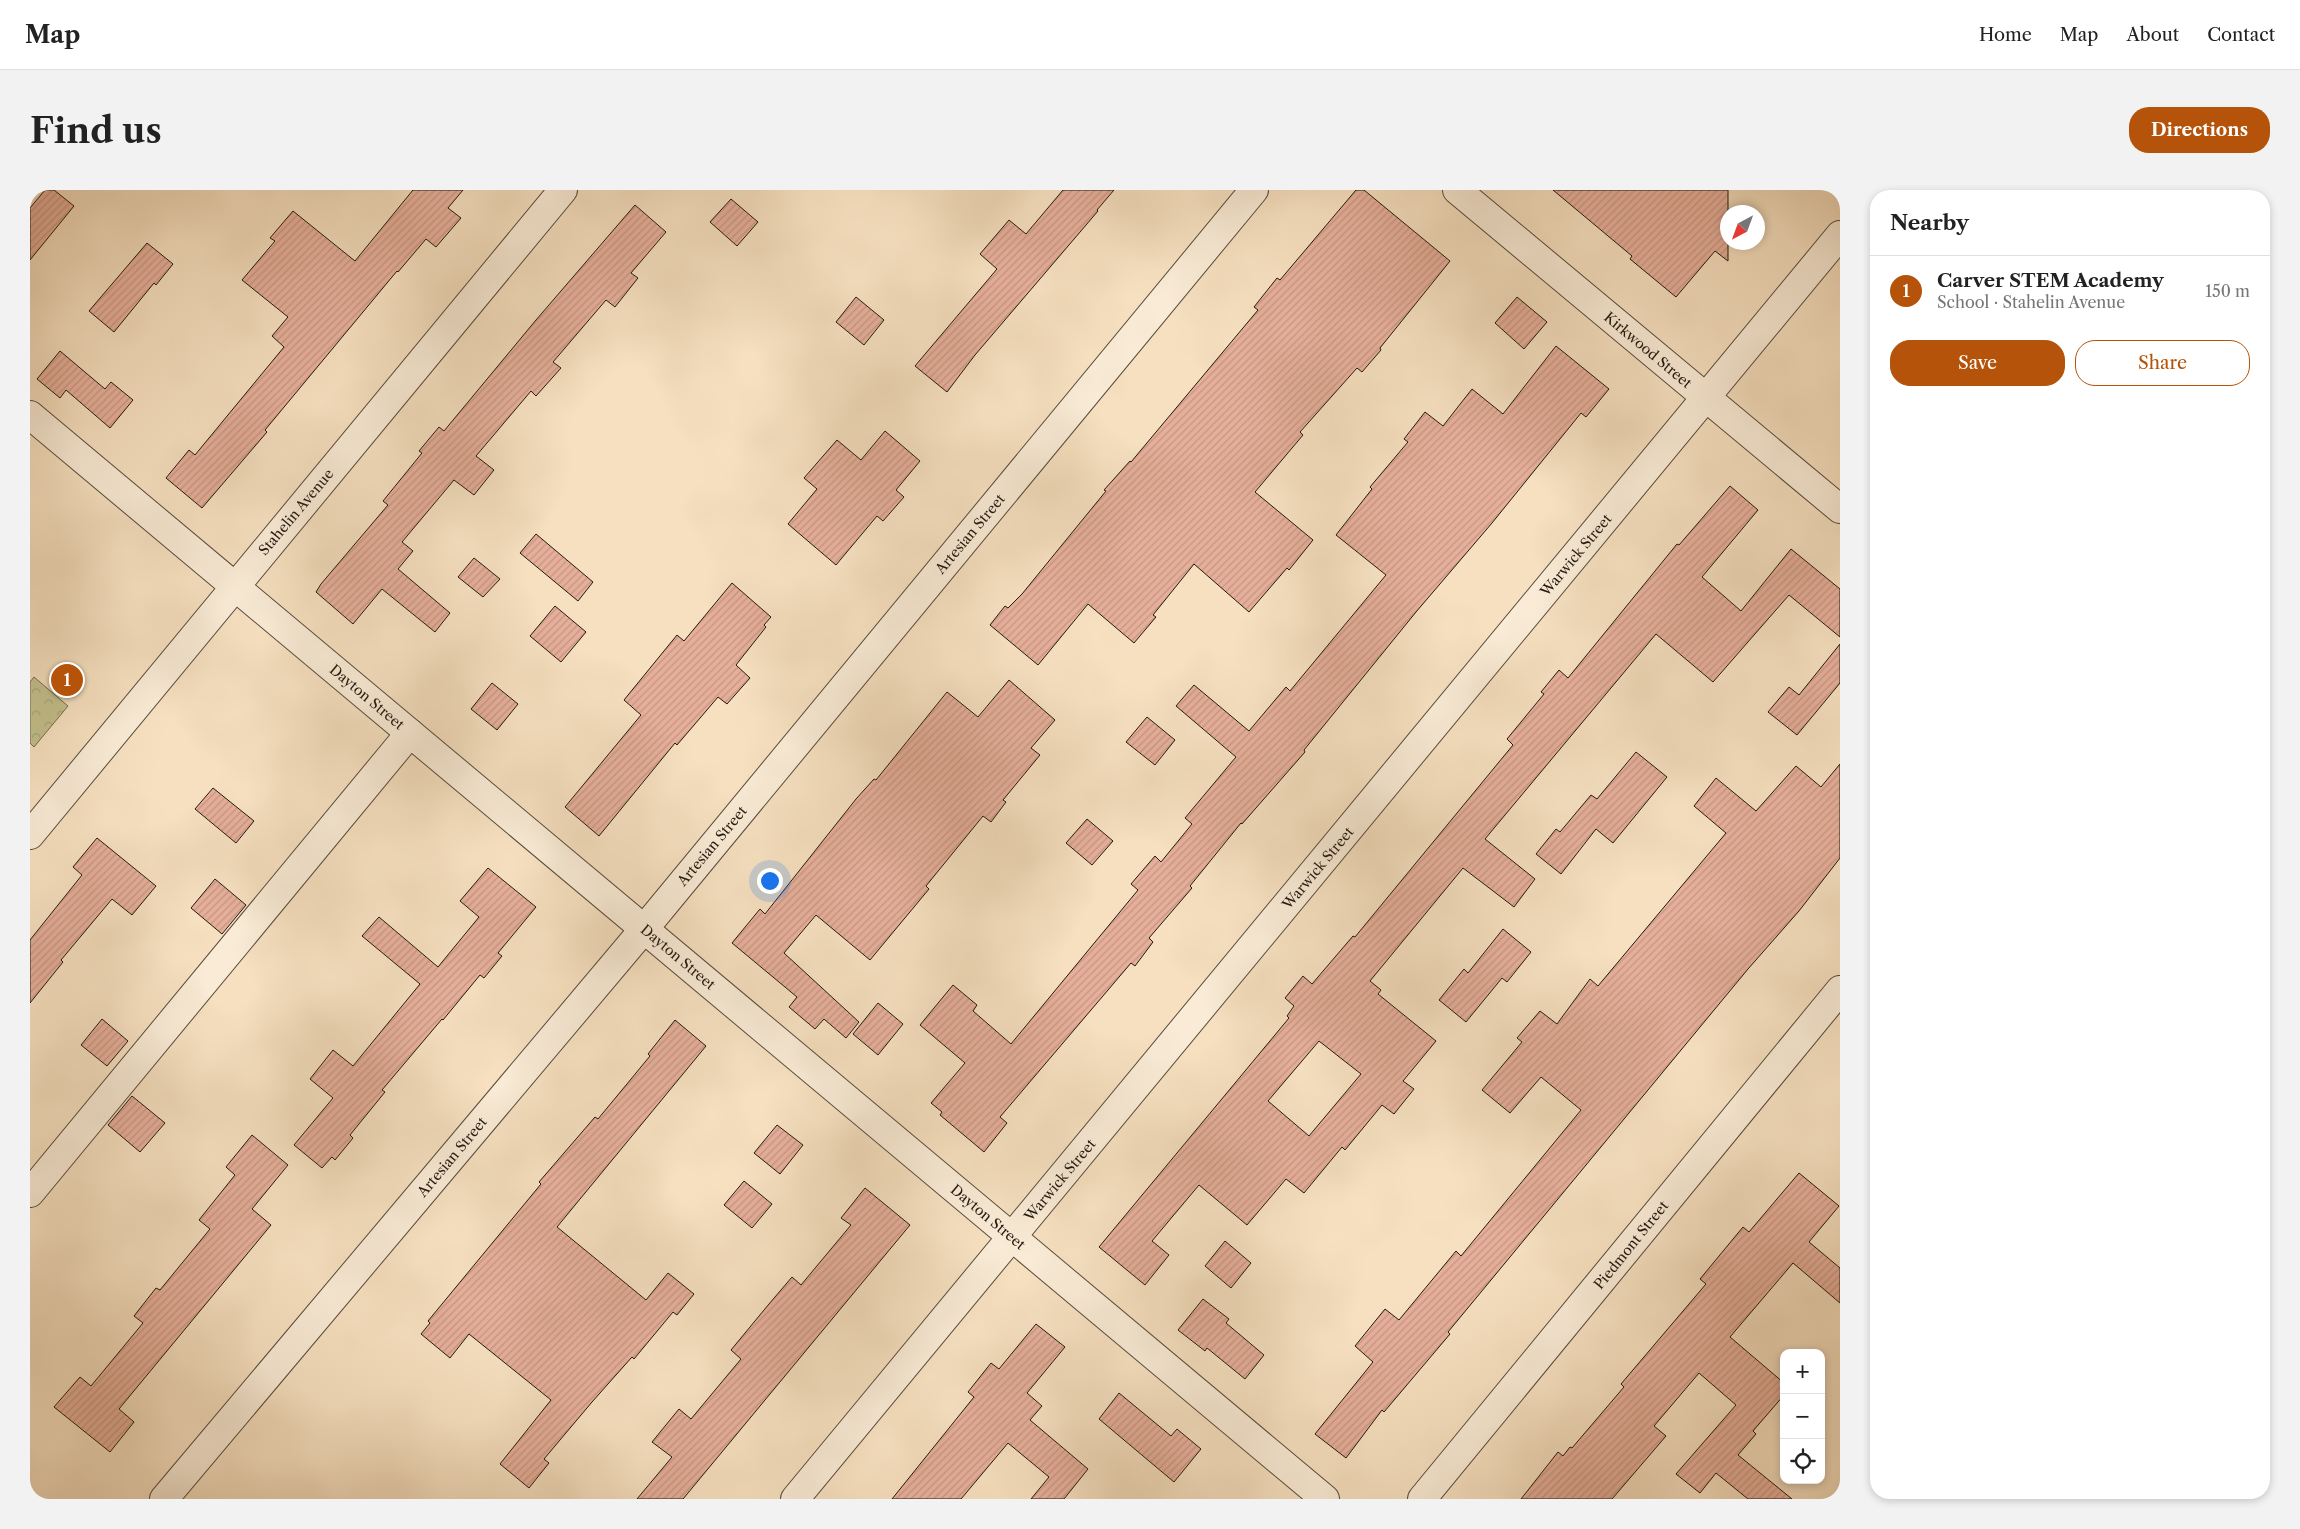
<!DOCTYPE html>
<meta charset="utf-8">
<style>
:root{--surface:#fff;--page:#f2f2f2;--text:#222;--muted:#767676;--line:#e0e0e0;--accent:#b45309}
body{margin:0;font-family:"Libre Caslon Text",serif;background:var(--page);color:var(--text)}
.controls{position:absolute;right:15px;bottom:15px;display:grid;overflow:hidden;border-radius:10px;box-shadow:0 2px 8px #0003}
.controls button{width:45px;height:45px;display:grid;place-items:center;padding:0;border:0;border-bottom:1px solid var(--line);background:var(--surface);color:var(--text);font:25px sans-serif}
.compass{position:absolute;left:1690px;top:15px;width:45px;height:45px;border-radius:50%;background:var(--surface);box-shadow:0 2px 8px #0003;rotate:221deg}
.you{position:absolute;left:739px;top:690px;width:18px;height:18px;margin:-12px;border:4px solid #fff;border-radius:50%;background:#1a73e8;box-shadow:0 0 0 8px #1a73e833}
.badge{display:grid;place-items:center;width:32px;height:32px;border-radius:50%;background:var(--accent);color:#fff;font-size:16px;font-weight:700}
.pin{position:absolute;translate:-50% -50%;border:2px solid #fff;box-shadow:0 1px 5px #0006}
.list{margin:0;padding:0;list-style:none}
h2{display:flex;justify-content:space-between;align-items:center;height:65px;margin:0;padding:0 20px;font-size:21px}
h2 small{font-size:16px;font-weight:400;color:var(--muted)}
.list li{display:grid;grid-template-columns:32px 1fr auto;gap:15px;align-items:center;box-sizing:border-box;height:70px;padding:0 20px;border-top:1px solid var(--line)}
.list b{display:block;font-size:19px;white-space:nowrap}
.list p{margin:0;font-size:16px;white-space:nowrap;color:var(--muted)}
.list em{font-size:16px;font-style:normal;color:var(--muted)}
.actions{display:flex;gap:10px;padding:15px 20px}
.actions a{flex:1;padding:11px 0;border:1px solid var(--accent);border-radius:20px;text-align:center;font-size:18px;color:var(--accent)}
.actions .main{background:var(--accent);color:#fff}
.icon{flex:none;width:28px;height:28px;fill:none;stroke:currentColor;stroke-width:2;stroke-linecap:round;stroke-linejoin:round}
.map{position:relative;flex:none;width:1810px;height:1309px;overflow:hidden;border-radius:20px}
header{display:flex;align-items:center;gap:30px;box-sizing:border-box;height:70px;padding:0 25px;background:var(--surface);border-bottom:1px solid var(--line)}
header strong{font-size:24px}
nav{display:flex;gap:28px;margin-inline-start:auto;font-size:18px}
.intro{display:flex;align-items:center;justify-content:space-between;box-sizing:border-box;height:120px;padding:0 30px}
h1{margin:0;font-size:35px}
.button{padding:12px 22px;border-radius:20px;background:var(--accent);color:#fff;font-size:18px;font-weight:700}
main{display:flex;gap:30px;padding:0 30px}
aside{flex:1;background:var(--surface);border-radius:20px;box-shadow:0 2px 8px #0003}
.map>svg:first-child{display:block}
.forest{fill:url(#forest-crowns);stroke:#736c4f}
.building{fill:url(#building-hatch);stroke:#231911;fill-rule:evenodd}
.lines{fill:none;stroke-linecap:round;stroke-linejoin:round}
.minor-casing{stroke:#584b3d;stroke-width:30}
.minor{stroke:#f9ebd6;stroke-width:28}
.labels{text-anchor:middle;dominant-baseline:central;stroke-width:4;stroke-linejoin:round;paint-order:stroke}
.street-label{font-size:14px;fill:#231911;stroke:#f9ebd6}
</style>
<header>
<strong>Map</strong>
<nav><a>Home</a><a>Map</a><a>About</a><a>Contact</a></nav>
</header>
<div class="intro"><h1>Find us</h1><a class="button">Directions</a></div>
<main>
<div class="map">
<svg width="1810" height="1309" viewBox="0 0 1810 1309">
<defs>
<pattern id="forest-crowns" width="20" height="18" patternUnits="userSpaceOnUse" patternTransform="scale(1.25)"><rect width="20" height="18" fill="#c3c08d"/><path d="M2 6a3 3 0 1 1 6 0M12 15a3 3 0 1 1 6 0" fill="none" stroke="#a7a479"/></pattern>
<pattern id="building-hatch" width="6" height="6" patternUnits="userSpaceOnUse" patternTransform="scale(1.25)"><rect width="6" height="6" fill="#e6af9a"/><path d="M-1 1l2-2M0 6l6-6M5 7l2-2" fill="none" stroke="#c59684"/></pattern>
</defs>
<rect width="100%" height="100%" fill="#f6e0c0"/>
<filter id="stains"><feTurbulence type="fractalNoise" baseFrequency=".004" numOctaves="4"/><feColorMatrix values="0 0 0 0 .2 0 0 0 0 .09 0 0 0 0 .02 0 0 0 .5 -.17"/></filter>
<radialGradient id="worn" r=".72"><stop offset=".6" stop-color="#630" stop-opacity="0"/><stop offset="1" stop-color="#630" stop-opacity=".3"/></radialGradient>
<polygon class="forest" points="4,487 38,516 4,557 0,553 0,492"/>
<g class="building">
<polygon points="15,0 24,0 44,16 0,70 0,18"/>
<polygon points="383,0 433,0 418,18 431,28 406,57 396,49 368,82 367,81 235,240 237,242 172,318 136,288 159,260 165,265 254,157 242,146 258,127 212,90 245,51 240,48 263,21 325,71"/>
<polygon points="1033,0 1084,0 1067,20 1068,21 945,165 917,202 885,176 967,79 950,64 979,30 996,44"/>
<polygon points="1326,0 1334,0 1420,71 1350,158 1351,160 1332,182 1327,178 1270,242 1273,245 1225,302 1283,350 1259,380 1257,378 1219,422 1164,374 1123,425 1126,427 1104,453 1058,414 1008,475 960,435 975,416 978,418 992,404 1076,301 1074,300 1100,271 1101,272 1228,120 1224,117 1247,88 1250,90"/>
<polygon points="1523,0 1698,0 1698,71 1685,61 1646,107 1600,69 1602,66"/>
<polygon points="701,9 728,32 707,56 680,32"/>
<polygon points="605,15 636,42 601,83 608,88 585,117 576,110 523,172 531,178 506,206 501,201 446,266 464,280 444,305 424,290 372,352 383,361 368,379 420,423 405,442 352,399 323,434 286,402 291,394 358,315 353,311 392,263 389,261 409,237 414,241 506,130"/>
<polygon points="117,53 143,74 126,95 124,93 84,142 59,121"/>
<polygon points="826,107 854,130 834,155 806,132"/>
<polygon points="1487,107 1517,132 1494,159 1465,133"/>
<polygon points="1526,156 1579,199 1556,227 1551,223 1462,333 1386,422 1274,560 1275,562 1212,634 1211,633 1160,696 1162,698 1119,748 1123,752 1105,776 1101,773 970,927 977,933 954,962 910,925 912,922 901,913 935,873 890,835 923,795 947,815 943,821 981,854 1108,700 1101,694 1125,666 1131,672 1162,634 1155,628 1206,567 1146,516 1164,495 1219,541 1256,497 1260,501 1356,385 1306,345 1342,299 1340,297 1378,252 1374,249 1395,222 1413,236 1442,199 1473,224"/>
<polygon points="30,161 75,199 81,192 103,210 80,238 36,200 30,208 7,189"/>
<polygon points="855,241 890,271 866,300 874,307 853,331 847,326 806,375 758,334 787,299 774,288 807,250 831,270"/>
<path d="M 1700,296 L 1728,320 L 1672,387 L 1711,421 L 1761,359 L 1810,399 L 1810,447 L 1759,405 L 1683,492 L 1626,444 L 1455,649 L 1505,689 L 1484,717 L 1433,678 L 1340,791 L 1351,800 L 1348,804 L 1406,851 L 1373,891 L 1384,899 L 1364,924 L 1352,915 L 1315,960 L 1312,957 L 1274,1003 L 1256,989 L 1217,1035 L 1169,995 L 1122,1051 L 1139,1065 L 1115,1095 L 1069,1057 L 1259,828 L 1257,826 L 1264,816 L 1255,808 L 1273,786 L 1282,794 L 1323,746 L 1325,747 L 1483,555 L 1477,549 L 1514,504 L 1511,502 L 1529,480 L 1538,488 L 1647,354 L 1649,355 ZM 1289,851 L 1331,884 L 1279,946 L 1238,911 Z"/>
<polygon points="506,344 563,392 548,411 490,363"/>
<polygon points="444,368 470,389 453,407 428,387"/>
<polygon points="702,393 741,427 734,435 736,437 706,475 720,488 697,514 688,507 647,555 645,553 569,646 535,617 611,525 594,510 647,445 654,451"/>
<polygon points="525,416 556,442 531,472 500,446"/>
<polygon points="1810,454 1810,493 1767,545 1738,522 1759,497 1769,505"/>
<polygon points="979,490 1025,530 1001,558 1010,565 973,610 976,612 961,632 953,626 896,696 899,699 840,770 786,725 754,763 829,832 816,848 794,829 785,839 759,817 767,807 702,753 730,719 735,724 826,609 844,589 846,590 917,502 948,527"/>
<polygon points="462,493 488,514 467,540 441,519"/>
<polygon points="1117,527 1145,550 1125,575 1096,552"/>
<polygon points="1606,562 1637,587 1583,653 1566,639 1531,684 1506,664 1526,639 1530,642 1561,605 1567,609"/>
<polygon points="1810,574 1810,668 1769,721 1718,779 1418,1142 1420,1144 1354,1222 1352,1220 1316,1268 1285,1244 1343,1172 1325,1156 1355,1119 1369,1130 1426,1061 1431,1066 1551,920 1511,887 1480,923 1452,900 1492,852 1487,848 1510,821 1527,834 1560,789 1568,796 1696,643 1664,616 1686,588 1726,621 1766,576 1791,597"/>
<polygon points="183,598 224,631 206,653 165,619"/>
<polygon points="1057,629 1083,651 1062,675 1036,653"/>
<polygon points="67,648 126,696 102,725 82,709 31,770 33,772 0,813 0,750 52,685 43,677"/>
<polygon points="458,678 506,717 468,763 472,766 454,788 450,785 413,830 412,829 352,900 355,902 320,945 323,948 305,970 302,967 292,978 264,955 303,908 280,889 303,860 323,876 390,794 332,746 349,727 408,777 449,727 430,711"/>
<polygon points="185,689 216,715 192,744 161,718"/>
<polygon points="1473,739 1501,762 1477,792 1472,788 1436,832 1409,810 1434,779 1438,783"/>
<polygon points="848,813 873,834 848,865 823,844"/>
<polygon points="72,829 98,851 77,876 51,855"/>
<polygon points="645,830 676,856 527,1037 616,1110 638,1083 664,1104 647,1125 643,1122 604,1169 602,1167 562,1212 514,1269 519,1273 499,1298 470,1274 521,1210 439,1144 420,1168 391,1144 400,1133 398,1131 511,994 509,992 565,927 568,929 620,866 618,864"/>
<polygon points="102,906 135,933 110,962 78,935"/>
<polygon points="747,935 773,955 750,984 724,963"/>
<polygon points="222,945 258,975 222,1019 241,1035 89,1219 104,1232 80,1262 24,1217 50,1187 61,1196 113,1133 104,1126 126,1098 130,1100 180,1039 169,1030 205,985 196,977"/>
<polygon points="1769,983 1809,1016 1779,1052 1810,1078 1810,1113 1763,1073 1700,1147 1754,1193 1754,1205 1723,1241 1726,1244 1708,1265 1762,1309 1718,1309 1686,1283 1670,1303 1646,1284 1706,1215 1669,1183 1624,1236 1636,1246 1582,1309 1491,1309 1528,1262 1533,1266 1540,1257 1542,1258 1594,1197 1591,1194 1676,1094 1670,1089 1713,1037 1719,1042"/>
<polygon points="714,991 742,1014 722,1038 694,1015"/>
<polygon points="835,998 880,1035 653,1309 607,1309 642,1267 622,1252 649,1219 661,1229 711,1169 701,1160 739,1114 762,1087 771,1095 821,1035 811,1028"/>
<polygon points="1195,1051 1221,1073 1201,1098 1175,1076"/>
<polygon points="1173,1109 1199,1129 1196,1133 1234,1165 1215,1189 1177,1158 1175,1161 1148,1140"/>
<polygon points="1006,1134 1035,1157 997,1203 1012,1216 1000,1230 1058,1279 1034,1309 1001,1309 1019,1287 978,1253 931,1309 862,1309 944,1207 938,1202 961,1173 969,1179"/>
<polygon points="1089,1203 1141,1246 1147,1239 1171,1259 1144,1292 1069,1229"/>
</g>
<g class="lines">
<defs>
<g id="minor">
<polyline points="1427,0 1810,319"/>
<polyline points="0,225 1295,1309"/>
<polyline points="0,645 533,0"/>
<polyline points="0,1003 380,543"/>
<polyline points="134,1309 614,739 1224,0"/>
<polyline points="765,1309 1810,45"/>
<polyline points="1392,1309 1810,800"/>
</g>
</defs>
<use href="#minor" class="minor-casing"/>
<use href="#minor" class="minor"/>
</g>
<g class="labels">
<g class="street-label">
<text transform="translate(1618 160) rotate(40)">Kirkwood Street</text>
<text transform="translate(266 322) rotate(-50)">Stahelin Avenue</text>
<text transform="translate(940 344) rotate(-50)">Artesian Street</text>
<text transform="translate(1546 365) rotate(-50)">Warwick Street</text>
<text transform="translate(337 507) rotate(40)">Dayton Street</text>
<text transform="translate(682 656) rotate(-50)">Artesian Street</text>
<text transform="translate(1288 678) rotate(-50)">Warwick Street</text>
<text transform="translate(648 767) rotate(40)">Dayton Street</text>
<text transform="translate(422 967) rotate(-50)">Artesian Street</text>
<text transform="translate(1030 990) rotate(-50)">Warwick Street</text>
<text transform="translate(958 1027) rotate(40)">Dayton Street</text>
<text transform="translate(1601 1055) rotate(-51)">Piedmont Street</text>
</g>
</g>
<rect width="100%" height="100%" filter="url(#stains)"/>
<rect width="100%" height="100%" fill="url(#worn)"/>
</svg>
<div class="controls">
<button>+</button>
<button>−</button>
<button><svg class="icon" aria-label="locate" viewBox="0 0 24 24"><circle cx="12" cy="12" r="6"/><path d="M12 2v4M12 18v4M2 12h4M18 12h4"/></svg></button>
</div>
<svg class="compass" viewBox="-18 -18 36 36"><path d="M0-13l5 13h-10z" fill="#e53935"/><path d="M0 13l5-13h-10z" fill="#767676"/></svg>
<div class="you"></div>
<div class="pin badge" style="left:37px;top:490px">1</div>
</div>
<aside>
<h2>Nearby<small></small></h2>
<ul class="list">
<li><span class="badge">1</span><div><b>Carver STEM Academy</b><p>School · Stahelin Avenue</p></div><em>150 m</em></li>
</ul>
<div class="actions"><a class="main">Save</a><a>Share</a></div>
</aside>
</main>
